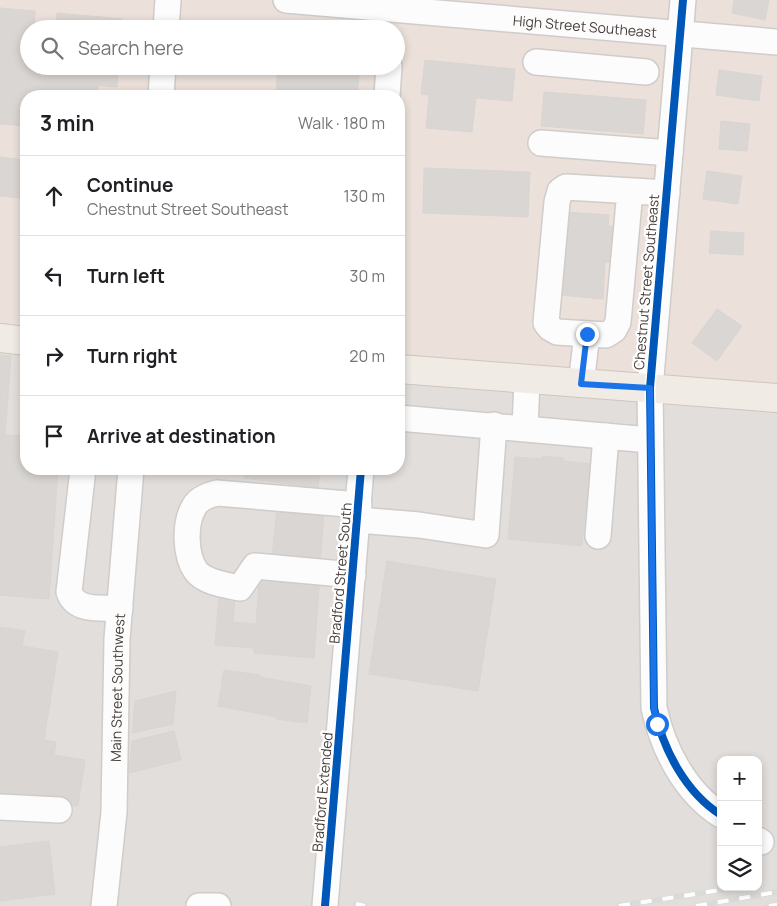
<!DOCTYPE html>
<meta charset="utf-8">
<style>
:root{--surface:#fff;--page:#f6f6f6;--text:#202124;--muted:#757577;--line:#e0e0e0}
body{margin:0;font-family:Manrope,sans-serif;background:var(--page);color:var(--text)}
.controls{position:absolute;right:15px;bottom:15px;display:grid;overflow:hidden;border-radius:10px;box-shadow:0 2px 8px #0003}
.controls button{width:45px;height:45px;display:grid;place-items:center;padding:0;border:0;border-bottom:1px solid var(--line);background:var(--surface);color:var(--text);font:25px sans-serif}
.stop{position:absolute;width:15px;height:15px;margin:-11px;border:4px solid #1a73e8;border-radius:50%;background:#fff}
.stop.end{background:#1a73e8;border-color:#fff;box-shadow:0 1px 5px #0008}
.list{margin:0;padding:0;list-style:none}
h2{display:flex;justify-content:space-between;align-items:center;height:65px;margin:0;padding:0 20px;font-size:21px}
h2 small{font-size:16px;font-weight:400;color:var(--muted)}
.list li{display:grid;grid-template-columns:32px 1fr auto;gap:15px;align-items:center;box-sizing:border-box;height:80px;padding:0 20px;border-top:1px solid var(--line)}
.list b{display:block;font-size:19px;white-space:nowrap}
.list p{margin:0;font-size:16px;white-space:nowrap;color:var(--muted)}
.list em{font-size:16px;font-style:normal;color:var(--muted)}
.icon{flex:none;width:28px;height:28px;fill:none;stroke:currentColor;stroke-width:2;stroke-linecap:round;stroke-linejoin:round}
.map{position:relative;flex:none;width:777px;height:906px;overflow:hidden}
.search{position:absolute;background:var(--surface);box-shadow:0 2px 8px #0003;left:20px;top:20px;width:385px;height:55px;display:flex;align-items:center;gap:12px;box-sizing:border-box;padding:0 18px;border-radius:28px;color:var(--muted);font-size:19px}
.panel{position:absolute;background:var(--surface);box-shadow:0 2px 8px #0003;left:20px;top:90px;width:385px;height:385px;border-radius:20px}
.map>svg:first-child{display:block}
.commercial{fill:#ebe0da;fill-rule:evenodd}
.industrial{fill:#e2dedc;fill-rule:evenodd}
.building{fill:#d9d6d3;stroke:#d9d5d2}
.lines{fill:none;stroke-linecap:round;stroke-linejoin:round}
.minor-casing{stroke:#cfccca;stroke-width:28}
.major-casing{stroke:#d1c6bc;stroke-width:30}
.minor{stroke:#fdfcfc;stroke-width:25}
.major{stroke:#f0ebe5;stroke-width:28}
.rail-casing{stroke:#dadad9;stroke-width:5.5}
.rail{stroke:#fff;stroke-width:4;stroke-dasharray:11;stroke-linecap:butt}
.cycleway-casing{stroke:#fff;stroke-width:11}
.cycleway{stroke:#0057b8;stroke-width:8}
.route{stroke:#1a73e8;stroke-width:6}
.labels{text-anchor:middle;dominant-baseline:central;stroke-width:4.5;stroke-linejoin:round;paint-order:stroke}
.street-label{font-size:14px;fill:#463e39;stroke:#fff}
</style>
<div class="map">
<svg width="777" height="906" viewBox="0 0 777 906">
<rect width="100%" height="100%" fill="#f1eeec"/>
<path class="commercial" d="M 0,0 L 777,0 L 777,392 L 399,365 L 399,96 L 26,96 L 26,339 L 0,337 ZM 29,29 L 396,29 L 396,66 L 29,66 Z"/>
<path class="industrial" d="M 0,337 L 26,339 L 26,469 L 399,469 L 399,365 L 777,392 L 777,906 L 0,906 ZM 721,760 L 758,760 L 758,887 L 721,887 Z"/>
<g class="building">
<polygon points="734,0 769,0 765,20 732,13"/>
<polygon points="0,8 35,11 34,29 29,29 29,66 118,66 117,87 98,85 97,96 26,96 26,126 0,124"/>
<polygon points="57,13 122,19 121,29 56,29"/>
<polygon points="281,23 351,29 281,29"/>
<polygon points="425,60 515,69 512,101 476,98 472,132 426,128 429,95 421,94"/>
<polygon points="278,66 360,66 357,96 276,95"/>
<polygon points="719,70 762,76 759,101 716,95"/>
<polygon points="544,92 646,100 643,134 541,126"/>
<polygon points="721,121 750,124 747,151 719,149"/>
<polygon points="0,157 26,160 26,199 0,196"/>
<polygon points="424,168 530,172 528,217 423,213"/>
<polygon points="707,171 742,176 738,204 703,199"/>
<polygon points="566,212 609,215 608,226 619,227 616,263 605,262 603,299 561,295"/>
<polygon points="711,231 744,233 743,255 709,253"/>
<polygon points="717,309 742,326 717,361 692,343"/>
<polygon points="0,355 11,356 5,435 26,436 26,469 58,469 49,599 0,595"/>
<polygon points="542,456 564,458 564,461 590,464 582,546 508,539 515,457 542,459"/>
<polygon points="245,469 320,469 318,488 244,478"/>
<polygon points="277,509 324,513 320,562 272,558"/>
<polygon points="387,561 496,579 478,691 369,674"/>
<polygon points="260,571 320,576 314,658 254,653 254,648 215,645 219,595 235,597 233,622 256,624"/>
<polygon points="0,627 25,631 22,646 58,652 44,740 56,742 54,755 85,760 78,806 0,793"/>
<polygon points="224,670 260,675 259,677 311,686 307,723 277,719 277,717 218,706"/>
<polygon points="176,691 173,724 132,733 135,701"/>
<polygon points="174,731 181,760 129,773 132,741"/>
<polygon points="49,841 55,894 0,901 0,847"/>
</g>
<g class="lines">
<defs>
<g id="minor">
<path id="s1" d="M 286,0 L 777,42"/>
<path d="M 683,0 L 650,388 L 654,708 C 663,749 685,792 721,815"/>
<polyline points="166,29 168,0"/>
<polyline points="536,62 646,72"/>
<polyline points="161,96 163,66"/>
<polyline points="387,96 389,66"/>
<polyline points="541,143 670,153"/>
<polyline points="630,191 618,322 614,330 606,335 557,332 550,328 546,323 557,202 560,191 566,187 667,193"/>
<polyline points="581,384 587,334"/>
<polyline points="399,418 650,440"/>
<polyline points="525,428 527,380"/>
<path d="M 83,469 L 69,592 C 76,612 102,608 120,608"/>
<polyline points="358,520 419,525 486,535 494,425"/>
<polyline points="598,536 606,436"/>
<path d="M 353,575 L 255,566 L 240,588 C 227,585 205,583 196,571 C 185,556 184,523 194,507 C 198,499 209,495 217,493 L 359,505"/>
<polyline points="0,807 59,810"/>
<polyline points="758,840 761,842"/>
<path id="s2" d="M 104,906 L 114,812 L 117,639 L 131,469"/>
<polyline points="199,906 218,906"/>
<polyline points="325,906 361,469"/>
</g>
<g id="major">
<polyline points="0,338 26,341"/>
<polyline points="399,369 777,398"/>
</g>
</defs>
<use href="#minor" class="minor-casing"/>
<use href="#major" class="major-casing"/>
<use href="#minor" class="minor"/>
<use href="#major" class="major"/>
<defs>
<g id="rail">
<polyline points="356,904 365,906"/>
<polyline points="619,906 739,887"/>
<polyline points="696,906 777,892"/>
<polyline points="769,906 777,905"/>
</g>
</defs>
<use href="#rail" class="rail-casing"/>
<use href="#rail" class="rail"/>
<defs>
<g id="cycleway">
<path d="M 683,0 L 650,388 L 654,708 C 663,749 685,792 721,815"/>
<polyline points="325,906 361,469"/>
</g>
</defs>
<use href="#cycleway" class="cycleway-casing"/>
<use href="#cycleway" class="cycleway"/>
</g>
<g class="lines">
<polyline class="route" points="587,334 581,384 650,388 654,708 657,724"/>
</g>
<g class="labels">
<g class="street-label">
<text stroke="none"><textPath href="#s1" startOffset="300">High Street Southeast</textPath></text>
<text transform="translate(646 282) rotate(-85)">Chestnut Street Southeast</text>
<text transform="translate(340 573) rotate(-85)">Bradford Street South</text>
<text stroke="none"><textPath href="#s2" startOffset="219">Main Street Southwest</textPath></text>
<text transform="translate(322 792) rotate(-85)">Bradford Extended</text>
</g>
</g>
</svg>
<div class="controls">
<button>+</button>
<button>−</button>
<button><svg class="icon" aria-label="layers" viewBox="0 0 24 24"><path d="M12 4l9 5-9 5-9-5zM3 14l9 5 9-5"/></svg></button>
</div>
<div class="stop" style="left:657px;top:724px"></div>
<div class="stop end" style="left:587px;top:334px"></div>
<div class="search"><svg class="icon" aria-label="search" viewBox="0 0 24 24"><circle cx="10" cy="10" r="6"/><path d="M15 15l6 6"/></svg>Search here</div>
<section class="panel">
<h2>3 min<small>Walk · 180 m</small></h2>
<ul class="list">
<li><svg class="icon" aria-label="ahead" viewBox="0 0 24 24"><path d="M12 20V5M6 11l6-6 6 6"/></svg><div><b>Continue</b><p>Chestnut Street Southeast</p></div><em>130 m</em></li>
<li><svg class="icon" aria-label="left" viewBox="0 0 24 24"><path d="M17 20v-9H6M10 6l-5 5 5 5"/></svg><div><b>Turn left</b></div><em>30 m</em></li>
<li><svg class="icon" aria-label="right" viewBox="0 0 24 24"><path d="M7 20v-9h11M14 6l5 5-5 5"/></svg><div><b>Turn right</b></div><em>20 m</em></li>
<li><svg class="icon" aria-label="arrive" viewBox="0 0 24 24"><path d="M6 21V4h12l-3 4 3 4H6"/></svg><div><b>Arrive at destination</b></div></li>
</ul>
</section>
</div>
